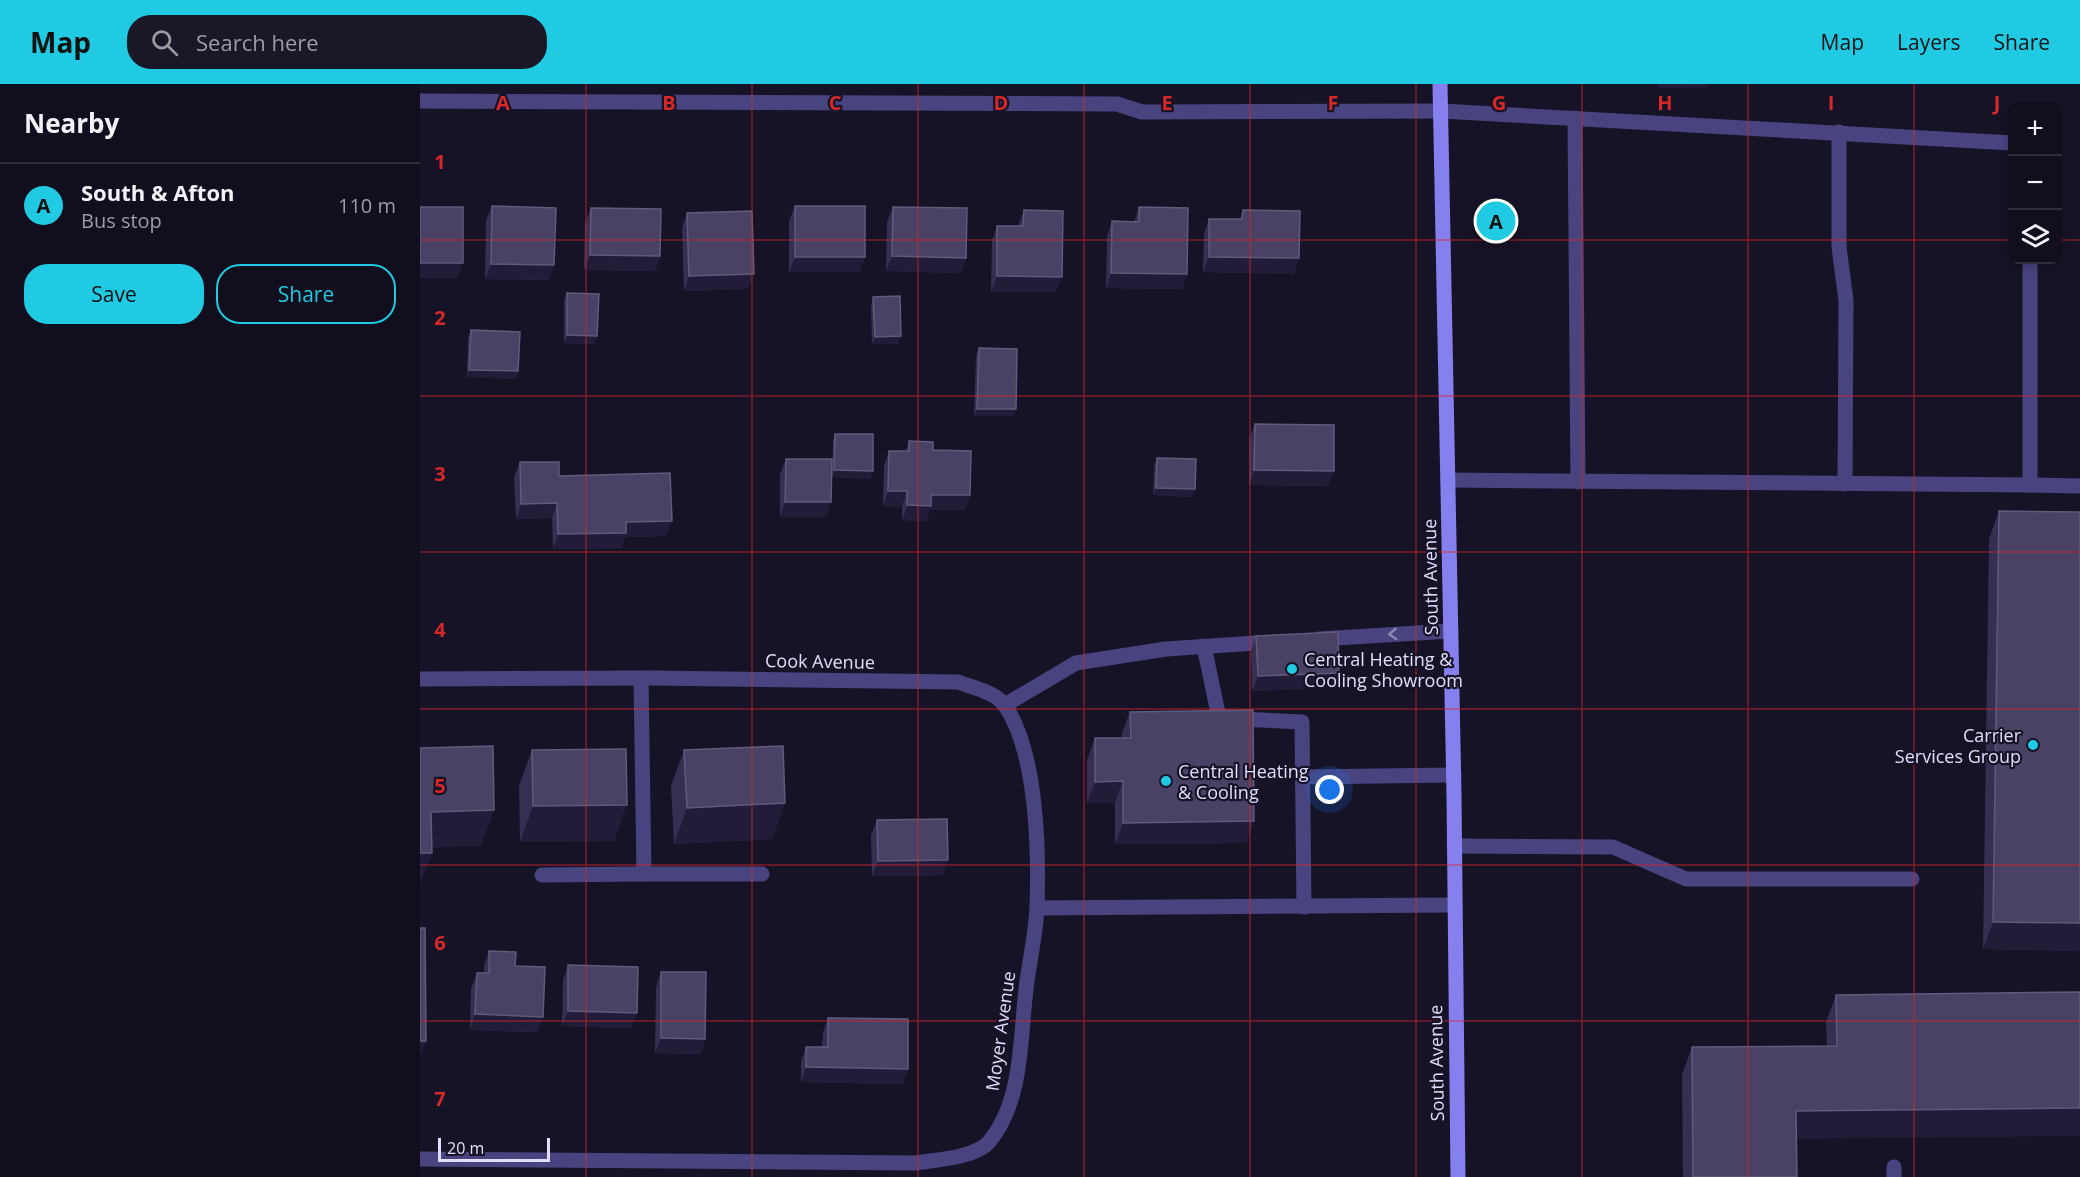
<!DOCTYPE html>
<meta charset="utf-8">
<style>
:root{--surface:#110e1d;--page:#1a1726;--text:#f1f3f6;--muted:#9c9ca4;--line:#302e3b;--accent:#21cae3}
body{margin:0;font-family:"Open Sans",sans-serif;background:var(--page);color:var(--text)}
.controls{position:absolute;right:18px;top:18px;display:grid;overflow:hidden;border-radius:12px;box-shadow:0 3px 9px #0003}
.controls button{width:54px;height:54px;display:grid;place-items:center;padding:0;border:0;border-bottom:2px solid var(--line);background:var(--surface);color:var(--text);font:30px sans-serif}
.scale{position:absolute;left:18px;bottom:15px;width:112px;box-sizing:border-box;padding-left:6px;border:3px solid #e1ddfb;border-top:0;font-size:16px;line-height:21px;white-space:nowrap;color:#e1ddfb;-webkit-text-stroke:4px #171327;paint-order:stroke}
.you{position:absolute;left:910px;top:706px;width:21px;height:21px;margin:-15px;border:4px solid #fff;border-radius:50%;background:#1a73e8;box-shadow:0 0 0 9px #1a73e833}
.badge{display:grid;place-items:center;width:39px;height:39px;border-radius:50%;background:var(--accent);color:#111;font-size:20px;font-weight:700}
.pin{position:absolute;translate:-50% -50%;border:3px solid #fff;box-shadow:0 2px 6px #0006}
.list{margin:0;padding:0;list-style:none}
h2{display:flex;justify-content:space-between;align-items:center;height:78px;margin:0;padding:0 24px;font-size:26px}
h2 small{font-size:20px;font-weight:400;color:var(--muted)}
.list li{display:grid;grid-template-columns:39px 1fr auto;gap:18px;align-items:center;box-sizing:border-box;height:84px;padding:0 24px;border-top:2px solid var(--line)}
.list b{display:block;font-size:22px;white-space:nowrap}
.list p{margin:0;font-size:20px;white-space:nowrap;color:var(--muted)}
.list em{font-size:20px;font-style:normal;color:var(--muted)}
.actions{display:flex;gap:12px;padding:18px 24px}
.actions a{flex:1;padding:14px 0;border:2px solid var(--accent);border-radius:24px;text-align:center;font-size:21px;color:var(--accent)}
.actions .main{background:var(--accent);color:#111}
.icon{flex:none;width:33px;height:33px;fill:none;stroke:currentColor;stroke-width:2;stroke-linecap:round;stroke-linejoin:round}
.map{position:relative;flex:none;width:1660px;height:1093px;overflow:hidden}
header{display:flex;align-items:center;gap:36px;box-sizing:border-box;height:84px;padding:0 30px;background:var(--accent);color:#111}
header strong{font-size:28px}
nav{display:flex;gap:33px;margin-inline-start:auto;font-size:21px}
.search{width:420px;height:54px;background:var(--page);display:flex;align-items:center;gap:15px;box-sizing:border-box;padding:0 21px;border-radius:24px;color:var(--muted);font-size:22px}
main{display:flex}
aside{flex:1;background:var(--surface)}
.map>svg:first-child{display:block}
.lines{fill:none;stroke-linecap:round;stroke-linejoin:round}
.lane{stroke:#484480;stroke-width:15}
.street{stroke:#484480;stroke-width:15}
.secondary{stroke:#8680ef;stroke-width:15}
.wall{fill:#372f52}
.shaded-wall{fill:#221c39}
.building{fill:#494264;stroke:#615a7c;stroke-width:1.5}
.oneway{stroke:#8d89b7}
.grid{fill:none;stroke:#d62828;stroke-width:1.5;stroke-opacity:0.55}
.poi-dot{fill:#21cae3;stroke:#171327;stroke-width:2}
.labels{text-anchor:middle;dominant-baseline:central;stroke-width:4.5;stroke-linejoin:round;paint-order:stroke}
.street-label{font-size:18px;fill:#e1ddfb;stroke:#171327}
.poi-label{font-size:18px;fill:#e1ddfb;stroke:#171327;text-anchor:start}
.grid-label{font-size:20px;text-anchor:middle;font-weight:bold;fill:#d62828;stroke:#171327;stroke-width:4.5;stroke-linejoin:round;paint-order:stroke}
</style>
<header>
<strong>Map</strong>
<div class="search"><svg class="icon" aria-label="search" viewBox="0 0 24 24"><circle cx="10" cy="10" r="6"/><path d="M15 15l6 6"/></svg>Search here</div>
<nav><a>Map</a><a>Layers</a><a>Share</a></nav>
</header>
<main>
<aside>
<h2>Nearby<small></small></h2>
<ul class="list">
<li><span class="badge">A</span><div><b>South &amp; Afton</b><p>Bus stop</p></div><em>110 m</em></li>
</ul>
<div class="actions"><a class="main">Save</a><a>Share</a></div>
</aside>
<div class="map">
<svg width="1660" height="1093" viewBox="0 0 1660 1093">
<rect width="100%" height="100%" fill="#171327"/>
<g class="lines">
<g class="lane">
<polyline points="1021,27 1592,59"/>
<polyline points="1155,34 1158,398"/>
<polyline points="1419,48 1419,163 1426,216 1425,400"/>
<polyline points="1028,396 1610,401 1610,176"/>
<polyline points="1610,401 1660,402"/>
<polyline points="899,555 1031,547"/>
<polyline points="784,562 799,634 882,638 884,823"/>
<polyline points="221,594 224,790 342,790"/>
<polyline points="585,621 656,579 746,565 851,558"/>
<polyline points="883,693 1034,691"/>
<polyline points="1034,762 1193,763 1266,795 1492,795"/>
<polyline points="122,791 224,790"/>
<polyline points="1474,1083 1474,1093"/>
</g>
<g class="street">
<polyline points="0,17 697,20 722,28 1021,27"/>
<path d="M 0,595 L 233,594 L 538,598 C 554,604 576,608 586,623 C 617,670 619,767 617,823 C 616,850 609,878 606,905 C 600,955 603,1017 569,1058 C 555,1074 515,1076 495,1079 L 0,1075"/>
<polyline points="617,824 1034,821"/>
</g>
<polyline class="secondary" points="1020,0 1034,711 1038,1093"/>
</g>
<g class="wall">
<polygon points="72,122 129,196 65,195 66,137"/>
<polygon points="375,122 440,188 369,188 369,137"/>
<polygon points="473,123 546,174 540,189 466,187 467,138"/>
<polygon points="719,123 767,190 762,205 686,204 687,152 692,137 714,138"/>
<polygon points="171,124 240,172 235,187 164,186 165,139"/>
<polygon points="604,126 636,208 571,208 572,157 577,142 598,142"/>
<polygon points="823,126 874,190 783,188 784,150 789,135 820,135"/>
<polygon points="267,129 328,205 264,207 262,144"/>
<polygon points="147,209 175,260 144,259 144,216"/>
<polygon points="453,213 478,260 452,260 451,221"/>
<polygon points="51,246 98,287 96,295 47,293 48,254"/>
<polygon points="559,264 594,332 554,332 556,272"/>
<polygon points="835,340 908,402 829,401 829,355"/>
<polygon points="415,350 453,387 450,395 412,393 411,418 406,433 360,433 360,390 366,375 412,385 413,357"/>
<polygon points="489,357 513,366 550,411 544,426 510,426 506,437 482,436 482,423 463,422 464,382 469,367 486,367"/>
<polygon points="737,374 772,413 733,411 734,382"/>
<polygon points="100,378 139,392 246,452 205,453 201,464 133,465 132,434 96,435 94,393"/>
<polygon points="1579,427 1660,428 1660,867 1563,865 1569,455"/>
<polygon points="836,552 919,589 914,604 832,607 831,567"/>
<polygon points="710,628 834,737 826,759 695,760 695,719 667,719 667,676 675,654 702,654 702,649"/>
<polygon points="112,666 194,757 100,758 99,702"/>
<polygon points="264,666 365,719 352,755 254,760 251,702"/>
<polygon points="457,736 523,791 452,792 451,751"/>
<polygon points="69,867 95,882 123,933 117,948 50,946 51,905 57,889 64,889 64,882"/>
<polygon points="148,881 211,944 142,942 143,896"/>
<polygon points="241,888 285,955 280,970 235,969 236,903"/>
<polygon points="1660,908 1376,1055 1377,1093 1263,1093 1262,991 1272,963 1407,962 1406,938 1416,911"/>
<polygon points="408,934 488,985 482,1000 381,998 381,978 386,963 402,963 403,949"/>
</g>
<g class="shaded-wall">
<polygon points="1238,0 1288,0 1287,3 1237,4"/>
<polygon points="170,171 240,172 235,187 164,186"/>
<polygon points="472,172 546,174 540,189 466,187"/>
<polygon points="375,173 445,173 440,188 369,188"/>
<polygon points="789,173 879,174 874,190 783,188"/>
<polygon points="0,179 43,179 38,194 0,194"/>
<polygon points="71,180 134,181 129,196 65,195"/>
<polygon points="691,189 767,190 762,205 686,204"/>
<polygon points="334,190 328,205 264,207 269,192"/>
<polygon points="577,192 642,193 636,208 571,208"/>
<polygon points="147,251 177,252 175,260 144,259"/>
<polygon points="481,252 478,260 452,260 455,253"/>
<polygon points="49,286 98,287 96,295 47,293"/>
<polygon points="557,325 596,325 594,332 554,332"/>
<polygon points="414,386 453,387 450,395 412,393"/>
<polygon points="834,386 914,387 908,402 829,401"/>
<polygon points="736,404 775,405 772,413 733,411"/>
<polygon points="468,407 487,407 482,423 463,422"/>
<polygon points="511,411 550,411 544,426 510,426 506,437 482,436 487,421"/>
<polygon points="365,418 411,418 406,433 360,433"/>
<polygon points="137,419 132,434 96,435 101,420"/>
<polygon points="252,437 246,452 205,453 201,464 133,465 138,450 206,438"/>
<polygon points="919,589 914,604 832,607 838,592"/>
<polygon points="703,697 695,719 667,719 675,698"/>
<polygon points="365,719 352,755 254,760 267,724"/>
<polygon points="207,721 194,757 100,758 113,722"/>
<polygon points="74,726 61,762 0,764 11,728"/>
<polygon points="834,737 826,759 695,760 703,739"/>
<polygon points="0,769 12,769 0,801"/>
<polygon points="528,776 523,791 452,792 458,777"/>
<polygon points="1573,838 1660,839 1660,867 1563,865"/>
<polygon points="148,927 217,929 211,944 142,942"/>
<polygon points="55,930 123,933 117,948 50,946"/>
<polygon points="241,954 285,955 280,970 235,969"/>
<polygon points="0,957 6,957 0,972"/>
<polygon points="386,983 488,985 482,1000 381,998"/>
<polygon points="1660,1024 1660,1052 1366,1055 1376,1027"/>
</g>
<g class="building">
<polygon points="72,122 136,124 134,181 71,180"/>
<rect x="375" y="122" width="70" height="51"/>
<rect x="0" y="123" width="43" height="56"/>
<polygon points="473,123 547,124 546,174 472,172"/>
<polygon points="719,123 768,124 767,190 691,189 692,137 719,138"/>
<polygon points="171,124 241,125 240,172 170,171"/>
<polygon points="604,126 643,127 642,193 577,192 577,142 603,142"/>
<polygon points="823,126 880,127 879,174 789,173 789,135 822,135"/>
<polygon points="332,127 334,190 269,192 267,129"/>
<polygon points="147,209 179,210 177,252 147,251"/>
<polygon points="480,212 481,252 455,253 453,213"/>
<polygon points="51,246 100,248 98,287 49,286"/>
<polygon points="559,264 597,265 596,325 557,325"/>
<polygon points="835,340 914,341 914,387 834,386"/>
<polygon points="415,350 453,350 453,387 414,386"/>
<polygon points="489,357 513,358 513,366 551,367 550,411 511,411 511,422 487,421 487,407 468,407 469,367 489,367"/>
<polygon points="737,374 776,375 775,405 736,404"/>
<polygon points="366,375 412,375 411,418 365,418"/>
<polygon points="100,378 139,378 139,392 250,389 252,437 206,438 206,449 138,450 137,419 101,420"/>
<polygon points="1579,427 1660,428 1660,839 1573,838"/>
<polygon points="918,548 919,589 838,592 836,552"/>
<polygon points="833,626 834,737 703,739 703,697 675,698 675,654 711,654 710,628"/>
<polygon points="73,662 74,726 11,728 12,769 0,769 0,664"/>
<polygon points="363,662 365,719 267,724 264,666"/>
<polygon points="206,665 207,721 113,722 112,666"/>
<polygon points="527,735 528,776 458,777 457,736"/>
<polygon points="0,844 5,844 6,957 0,957"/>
<polygon points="69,867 96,868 95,882 125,883 123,933 55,930 57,889 69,889"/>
<polygon points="148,881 218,883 217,929 148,927"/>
<polygon points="241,888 286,888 285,955 241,954"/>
<polygon points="1660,908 1660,1024 1376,1027 1377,1093 1273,1093 1272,963 1417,962 1416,911"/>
<polygon points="408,934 488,935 488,985 386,983 386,963 408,963"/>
</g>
<defs><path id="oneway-chevron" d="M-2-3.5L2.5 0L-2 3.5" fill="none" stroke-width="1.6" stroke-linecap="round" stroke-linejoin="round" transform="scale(1.5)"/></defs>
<use class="oneway" href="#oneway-chevron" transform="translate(973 550) rotate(177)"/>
<path class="grid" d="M 166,0 L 166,1093M 332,0 L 332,1093M 498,0 L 498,1093M 664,0 L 664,1093M 830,0 L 830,1093M 996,0 L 996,1093M 1162,0 L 1162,1093M 1328,0 L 1328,1093M 1494,0 L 1494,1093M 0,156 L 1592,156M 1638,156 L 1660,156M 0,312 L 1660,312M 0,468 L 1660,468M 0,625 L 1660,625M 0,781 L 1660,781M 0,937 L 1660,937"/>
<g class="poi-dot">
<circle cx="872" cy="585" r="6"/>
<circle cx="1613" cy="661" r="6"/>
<circle cx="746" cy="697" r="6"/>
</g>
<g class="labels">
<g class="street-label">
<text transform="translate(1010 493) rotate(-91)">South Avenue</text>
<text transform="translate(400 577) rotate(1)">Cook Avenue</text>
<text transform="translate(580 947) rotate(-82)">Moyer Avenue</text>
<text transform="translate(1016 979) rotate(-91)">South Avenue</text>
</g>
<g class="poi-label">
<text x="884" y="575">Central Heating &amp;<tspan x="884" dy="21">Cooling Showroom</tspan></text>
<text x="1601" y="651" text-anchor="end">Carrier<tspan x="1601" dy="21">Services Group</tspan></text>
<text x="758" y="687">Central Heating<tspan x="758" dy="21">&amp; Cooling</tspan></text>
</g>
</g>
<g class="grid-label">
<text x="83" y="26">A</text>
<text x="249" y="26">B</text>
<text x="415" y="26">C</text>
<text x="581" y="26">D</text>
<text x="747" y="26">E</text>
<text x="913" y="26">F</text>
<text x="1079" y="26">G</text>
<text x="1245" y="26">H</text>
<text x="1411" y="26">I</text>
<text x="1577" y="26">J</text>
<text x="20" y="85">1</text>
<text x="20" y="241">2</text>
<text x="20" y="397">3</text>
<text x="20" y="553">4</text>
<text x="20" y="709">5</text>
<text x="20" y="866">6</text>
<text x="20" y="1022">7</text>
</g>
</svg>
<div class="controls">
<button>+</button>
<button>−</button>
<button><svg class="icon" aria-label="layers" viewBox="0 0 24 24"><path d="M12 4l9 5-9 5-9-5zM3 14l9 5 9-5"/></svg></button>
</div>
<div class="scale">20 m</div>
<div class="you"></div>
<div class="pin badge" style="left:1076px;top:137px">A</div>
</div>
</main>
